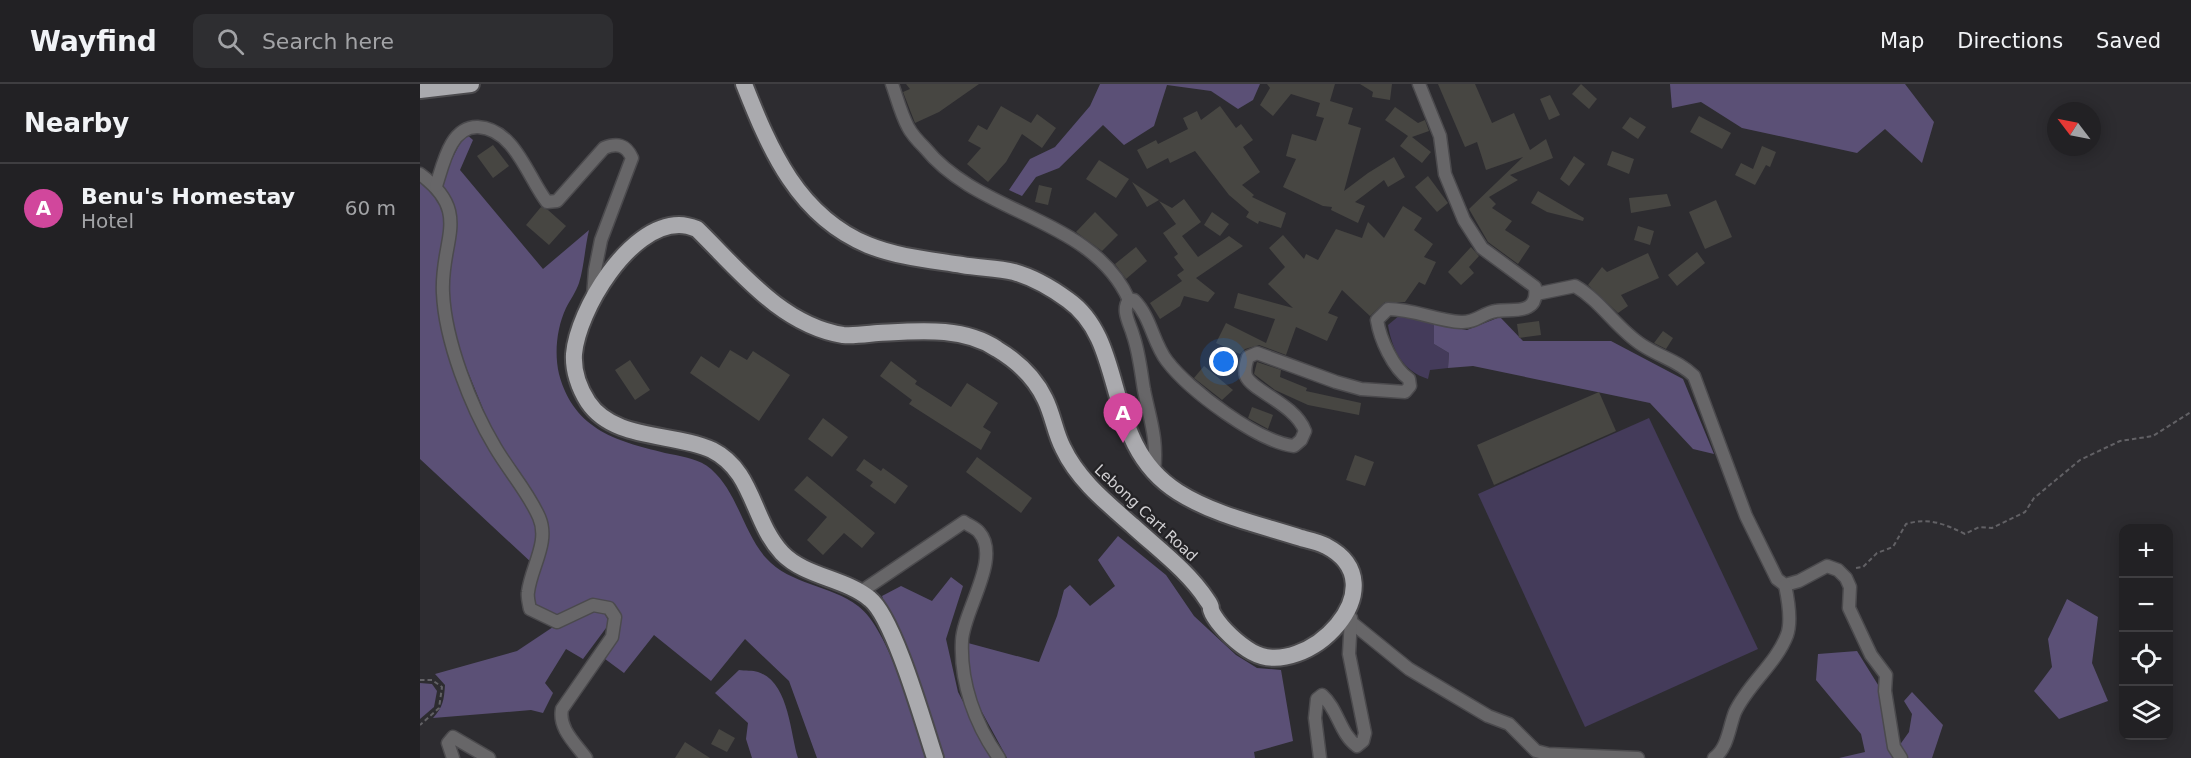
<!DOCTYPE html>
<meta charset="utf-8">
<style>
:root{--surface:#222124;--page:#2e2e31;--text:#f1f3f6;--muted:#a2a3a6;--line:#3f3e41;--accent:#d7b434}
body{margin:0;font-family:"DejaVu Sans",sans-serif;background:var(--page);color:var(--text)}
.controls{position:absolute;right:18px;bottom:18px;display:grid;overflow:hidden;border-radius:12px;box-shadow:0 3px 15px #0003}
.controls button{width:54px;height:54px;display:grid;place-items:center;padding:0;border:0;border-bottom:2px solid var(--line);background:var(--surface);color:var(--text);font:30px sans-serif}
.compass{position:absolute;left:1627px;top:18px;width:54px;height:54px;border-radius:50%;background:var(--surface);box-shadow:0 3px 15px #0003;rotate:302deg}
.you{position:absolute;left:804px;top:278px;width:21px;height:21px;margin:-15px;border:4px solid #fff;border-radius:50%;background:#1a73e8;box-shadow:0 0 0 9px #1a73e833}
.badge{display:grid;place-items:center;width:39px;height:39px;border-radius:50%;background:var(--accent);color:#fff;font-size:20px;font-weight:700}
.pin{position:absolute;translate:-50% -50px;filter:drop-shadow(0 2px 3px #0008)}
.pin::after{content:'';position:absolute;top:32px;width:21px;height:18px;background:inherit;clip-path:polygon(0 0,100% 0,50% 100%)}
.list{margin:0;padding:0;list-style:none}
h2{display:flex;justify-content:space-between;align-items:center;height:78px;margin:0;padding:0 24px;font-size:26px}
h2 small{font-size:20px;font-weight:400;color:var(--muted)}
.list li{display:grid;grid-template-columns:39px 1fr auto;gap:18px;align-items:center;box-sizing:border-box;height:90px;padding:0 24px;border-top:2px solid var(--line)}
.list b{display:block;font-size:22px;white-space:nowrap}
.list p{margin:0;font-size:20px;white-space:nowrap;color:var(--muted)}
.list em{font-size:20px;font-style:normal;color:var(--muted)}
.icon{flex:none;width:33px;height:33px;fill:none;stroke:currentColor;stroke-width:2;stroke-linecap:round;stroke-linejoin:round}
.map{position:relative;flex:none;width:1771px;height:674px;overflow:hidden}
header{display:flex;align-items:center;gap:36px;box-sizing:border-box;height:84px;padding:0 30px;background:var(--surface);border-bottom:2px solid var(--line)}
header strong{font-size:28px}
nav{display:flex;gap:33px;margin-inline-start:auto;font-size:21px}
.search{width:420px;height:54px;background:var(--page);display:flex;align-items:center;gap:15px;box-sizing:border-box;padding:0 21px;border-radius:12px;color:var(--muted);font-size:22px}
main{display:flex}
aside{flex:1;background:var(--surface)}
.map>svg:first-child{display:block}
.green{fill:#443b5a}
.forest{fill:#5b5076}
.building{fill:#474642}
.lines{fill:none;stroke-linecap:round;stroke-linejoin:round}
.minor-casing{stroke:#4b4a4d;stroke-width:15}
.trunk-casing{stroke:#4b4a4d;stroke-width:20}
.path{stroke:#626165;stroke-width:2;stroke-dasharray:4.5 3;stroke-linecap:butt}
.minor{stroke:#676668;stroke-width:12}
.trunk{stroke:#aaaaae;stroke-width:16}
.labels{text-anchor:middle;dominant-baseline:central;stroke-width:4.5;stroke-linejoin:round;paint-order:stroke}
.street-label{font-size:15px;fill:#d1d0d3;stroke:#242326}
</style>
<header>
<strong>Wayfind</strong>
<div class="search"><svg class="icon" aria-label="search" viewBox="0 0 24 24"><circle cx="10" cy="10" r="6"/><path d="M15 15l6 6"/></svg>Search here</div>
<nav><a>Map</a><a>Directions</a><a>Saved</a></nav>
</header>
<main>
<aside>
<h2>Nearby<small></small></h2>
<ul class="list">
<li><span class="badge" style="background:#d1479c">A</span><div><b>Benu's Homestay</b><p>Hotel</p></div><em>60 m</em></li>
</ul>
</aside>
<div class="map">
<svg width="1771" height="674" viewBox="0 0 1771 674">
<rect width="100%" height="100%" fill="#2d2c30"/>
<g class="green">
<path d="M 980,231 L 1014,240 L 1014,260 L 1029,269 L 1028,284 L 1010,286 L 1008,295 C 983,287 972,266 968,241 Z"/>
<polygon points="1229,334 1338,565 1165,643 1058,410"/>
</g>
<g class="forest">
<polygon points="680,0 840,0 833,16 818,25 791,7 747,1 734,42 704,61 683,41 639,84 616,93 602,112 589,106 610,75 635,63 670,22"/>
<polygon points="1250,0 1485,0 1514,38 1502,79 1465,45 1437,69 1322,44 1281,18 1252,24"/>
<path d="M 45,49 L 53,56 L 40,86 L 123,185 L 169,146 C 165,163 164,183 159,199 C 156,208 150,216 146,224 C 137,243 134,269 139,290 C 154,347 199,358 250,370 C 265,373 279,375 291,385 C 318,409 323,448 346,474 C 370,501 411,501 438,522 C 470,546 492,635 506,674 L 397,674 L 369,597 L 325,555 L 291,597 L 234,551 L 204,589 L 181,572 L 194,555 L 191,521 L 136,535 L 112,524 L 109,508 L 126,449 L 72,347 L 41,271 L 30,231 L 28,194 L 32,160 L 20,99 Z"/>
<polygon points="0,97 13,107 22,120 26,135 20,182 42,298 118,436 118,451 113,480 0,375"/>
<polygon points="1080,233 1103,257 1191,257 1263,295 1294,370 1273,365 1230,319 1053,282 1028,284 1029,269 1014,260 1014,240 1047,246"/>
<polygon points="698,452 746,491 774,532 816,571 837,584 861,586 873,657 834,668 835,674 587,674 550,606 548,559 619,578 637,532 644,506 650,501 670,522 695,502 678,476"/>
<polygon points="531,493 543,502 526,555 538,608 572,674 521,674 462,512 481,502 512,517"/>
<polygon points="1647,515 1678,533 1672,579 1688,617 1639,635 1614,607 1632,583 1628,555"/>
<path d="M 174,524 L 185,528 L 189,540 L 163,575 L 146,565 L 125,599 L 133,609 L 123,629 L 111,626 L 13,634 C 23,623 24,616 25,601 L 15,590 L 97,567 L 136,541 Z"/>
<polygon points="1437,567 1460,604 1475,674 1419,674 1445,668 1441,650 1396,596 1398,570"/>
<path d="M 319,586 C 325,587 333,586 338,588 C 369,598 370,649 378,674 L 332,674 L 326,655 L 328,639 L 295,609 Z"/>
<polygon points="0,599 12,600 17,607 14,623 0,635"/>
<polygon points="1492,608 1523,641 1512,674 1488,674 1479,662 1489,648 1492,630 1484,617"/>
</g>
<g class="building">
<polygon points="486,0 559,0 519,28 495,39 483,8 490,5"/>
<polygon points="847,0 915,0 910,17 933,24 928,40 941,44 924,107 948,89 974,73 985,93 968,103 964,96 935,118 945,122 938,139 911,126 912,123 903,122 863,103 876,75 866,72 872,50 896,57 904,34 896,32 900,19 871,10 853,32 840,21 850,4"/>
<polygon points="940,0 972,0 970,16 952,13 953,8"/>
<polygon points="1018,0 1055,0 1072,39 1094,29 1110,66 1126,55 1133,74 1090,91 1098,96 1069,113 1076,120 1072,124 1092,137 1085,146 1110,162 1098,180 1068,158 1049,125 1103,73 1066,86 1057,58 1045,63"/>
<polygon points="1161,0 1177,15 1169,25 1152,10"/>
<polygon points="1130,11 1140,31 1129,36 1120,15"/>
<polygon points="581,22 611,39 617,30 636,44 622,64 602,50 586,78 568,98 547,80 561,64 548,57 558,41 567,46"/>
<polygon points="800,22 816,44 821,40 833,56 823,63 840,88 822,101 834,111 832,113 866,129 861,144 839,137 838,140 826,133 829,128 809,111 775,67 750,79 748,74 727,85 717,66 736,56 738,60 768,45 763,34 777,27 781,36"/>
<polygon points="975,23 998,39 1005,36 1009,47 992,53 1011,68 1002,79 980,62 988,52 965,36"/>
<polygon points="1279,32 1311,49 1302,65 1270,48"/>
<polygon points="1210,33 1226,43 1218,55 1202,44"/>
<polygon points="73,61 89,82 73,94 57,72"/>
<polygon points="1342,62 1356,68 1350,83 1346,81 1335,101 1315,91 1321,79 1333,85"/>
<polygon points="1192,67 1214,75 1209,90 1187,81"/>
<polygon points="1154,72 1165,80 1149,102 1140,95"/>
<polygon points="679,76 709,95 696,114 666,95"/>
<polygon points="1008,92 1028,119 1017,128 995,103"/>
<polygon points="712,98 739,116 727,123"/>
<polygon points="619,101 632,104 628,121 615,118"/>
<polygon points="1118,107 1164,134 1163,137 1127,128 1111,119"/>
<polygon points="1247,110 1251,122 1211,129 1209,114"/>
<polygon points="764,115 781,138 762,152 778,173 809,152 823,162 776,194 795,209 788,218 764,212 760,222 740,235 730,219 762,197 757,191 764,186 754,173 758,170 743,149 756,140 739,117 752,124"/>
<polygon points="1296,116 1312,153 1285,165 1269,128"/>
<polygon points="983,122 1002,134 994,146 1013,160 1004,173 1016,178 1005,201 999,198 985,218 965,218 950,232 922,206 908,229 918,233 907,257 876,243 866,271 839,261 825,265 820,270 796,259 806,239 846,259 855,235 814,224 818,209 873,224 848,200 865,183 849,164 863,151 884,175 886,170 898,176 916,145 942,154 948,138 964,154"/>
<polygon points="121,123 128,126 146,142 129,161 106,141"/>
<polygon points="675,128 698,151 682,167 656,148"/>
<polygon points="792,128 809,140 800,152 784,141"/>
<polygon points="1218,142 1234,147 1230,161 1214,156"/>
<polygon points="716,163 727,177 706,195 695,180"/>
<polygon points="1051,163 1059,172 1049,183 1054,189 1041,201 1028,188"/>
<polygon points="1277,168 1285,179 1257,202 1248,191"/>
<polygon points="1228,169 1239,194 1201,211 1208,222 1198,229 1168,201 1182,183 1187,188"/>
<polygon points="1119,237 1121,251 1099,254 1097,240"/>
<polygon points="1243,247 1253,254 1246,265 1234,259"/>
<polygon points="310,266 327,276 333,267 370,291 339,337 270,289 281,272 299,284"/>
<polygon points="210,276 230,306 215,316 195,286"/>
<polygon points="471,277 497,297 495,300 531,323 547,299 578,319 563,343 571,348 561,366 489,320 492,316 460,292"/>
<polygon points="837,278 861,286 860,293 887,304 886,307 941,319 939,331 888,321 855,306 834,290"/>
<polygon points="784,282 813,306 802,316 774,294"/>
<polygon points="1179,308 1196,347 1074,401 1057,361"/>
<polygon points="832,323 853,331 848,345 828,334"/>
<polygon points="403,334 428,353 412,373 388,355"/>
<polygon points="935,371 954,378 945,402 926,396"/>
<polygon points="557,373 612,414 601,429 546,388"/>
<polygon points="444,375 461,387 463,384 488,402 475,420 450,402 453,398 436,386"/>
<polygon points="387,392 455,449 442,464 424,449 403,471 387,456 407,433 374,406"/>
<polygon points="299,645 315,654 307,668 291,660"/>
<polygon points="265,658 290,674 255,674"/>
</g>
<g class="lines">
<defs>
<g id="minor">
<path d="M 472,0 C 477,14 481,30 488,43 C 492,51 499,58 505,64 C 560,132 672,133 709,216"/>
<path d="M 0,90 C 53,129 20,156 23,209 C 25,257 51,323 75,363 C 89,387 108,408 119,433 C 130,458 111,483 108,508 C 107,513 109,520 110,525 L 137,538 L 173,521 L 189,524 L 195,533 L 192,553 L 142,625 C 138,644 155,659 166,674"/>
<path d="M 16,102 C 23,81 30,42 58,43 C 95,45 108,94 127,118 L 137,117 L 184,64 C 196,59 206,60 212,74 L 181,156 L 175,186 L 173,213"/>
<path d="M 1116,210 L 1155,202 C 1181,217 1197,245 1222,261 C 1240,273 1259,277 1274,292 L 1326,432 L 1357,495 L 1365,501 L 1379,497 L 1407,482 L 1418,486 L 1426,494 L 1430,503 L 1429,524 L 1451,571 L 1466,591 L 1465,607 L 1474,663 L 1481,674"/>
<path d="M 734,388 C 738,355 730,336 724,306 C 721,288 719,268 713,251 C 710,240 701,226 709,216 L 714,216 C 731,233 733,259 747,277 C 769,306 838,358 874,362 L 881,356 L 885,347 C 875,320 832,307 826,292 C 824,286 826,279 828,273 L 837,269 L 916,298 L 941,305 L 985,308 L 990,302 L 989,295 C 973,284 960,255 957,236 L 968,225 C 994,225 1017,237 1041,238 C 1056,239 1062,229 1076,227 C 1085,225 1100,228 1108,223 C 1116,219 1116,210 1115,203 L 1062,164 L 1044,136 L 1025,90 L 1020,52 L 999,0"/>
<path d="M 439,509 L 544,438 C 548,441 556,444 559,448 C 582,474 543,527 542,557 C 540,599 555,640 579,674"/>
<polyline points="931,538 989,585 1068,632 1089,640 1116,667 1128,670 1218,674"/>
<polyline points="33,674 28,659 33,653 69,674"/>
<path d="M 900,674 L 895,634 L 897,615 L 902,611 C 918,625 920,650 937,662 L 943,657 L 945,649 L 929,570 L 931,534"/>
<path d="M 1294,674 C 1308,664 1309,643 1315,628 C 1328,600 1356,580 1367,551 C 1372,537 1368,515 1365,501"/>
</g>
<g id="trunk">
<path d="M 324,0 C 350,66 378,132 448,161 C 477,173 511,176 542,181 C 559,184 578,184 594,188 C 612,193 633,205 648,216 C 709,259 681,360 758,408 C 794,431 841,441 881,454 C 889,456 899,458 906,462 C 981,501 886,598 832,568 C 818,560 802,545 794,532 C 787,520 795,527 787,516 C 768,487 738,465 713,442 C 687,419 658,396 643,364 C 635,349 633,331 625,315 C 615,294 597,277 577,265 C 543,242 497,247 458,249 C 447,250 434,252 423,251 C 361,241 319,186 277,145 C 272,143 265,141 259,141 C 209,141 158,226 154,270 C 153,286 159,304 168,318 C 194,357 253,348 292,366 C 334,387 332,437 362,469 C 385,493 425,494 450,515 C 474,534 504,641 515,674"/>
<polyline points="0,6 51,0"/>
</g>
</defs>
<use href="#minor" class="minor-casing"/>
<use href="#trunk" class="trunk-casing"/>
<g class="path">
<path d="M 1436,484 L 1443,483 L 1457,469 L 1473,463 L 1486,440 C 1508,433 1525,440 1545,450 L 1559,443 L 1572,444 L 1605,428 L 1614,414 L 1660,376 L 1700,357 L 1733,352 L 1771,328"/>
<polyline points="0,596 12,596 22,603 19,624 0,641"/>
</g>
<use href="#minor" class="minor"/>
<use href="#trunk" class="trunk"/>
</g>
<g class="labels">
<g class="street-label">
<text transform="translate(726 429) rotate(43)">Lebong Cart Road</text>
</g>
</g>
</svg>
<div class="controls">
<button>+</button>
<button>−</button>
<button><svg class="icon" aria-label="locate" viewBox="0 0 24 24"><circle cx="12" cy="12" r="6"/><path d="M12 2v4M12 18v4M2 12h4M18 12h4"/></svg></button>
<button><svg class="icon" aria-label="layers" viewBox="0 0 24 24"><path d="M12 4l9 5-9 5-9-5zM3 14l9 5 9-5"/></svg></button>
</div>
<svg class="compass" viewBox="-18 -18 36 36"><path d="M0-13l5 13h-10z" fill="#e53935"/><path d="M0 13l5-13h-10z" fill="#a2a3a6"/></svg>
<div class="you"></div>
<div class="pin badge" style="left:703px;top:359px;background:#d1479c">A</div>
</div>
</main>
